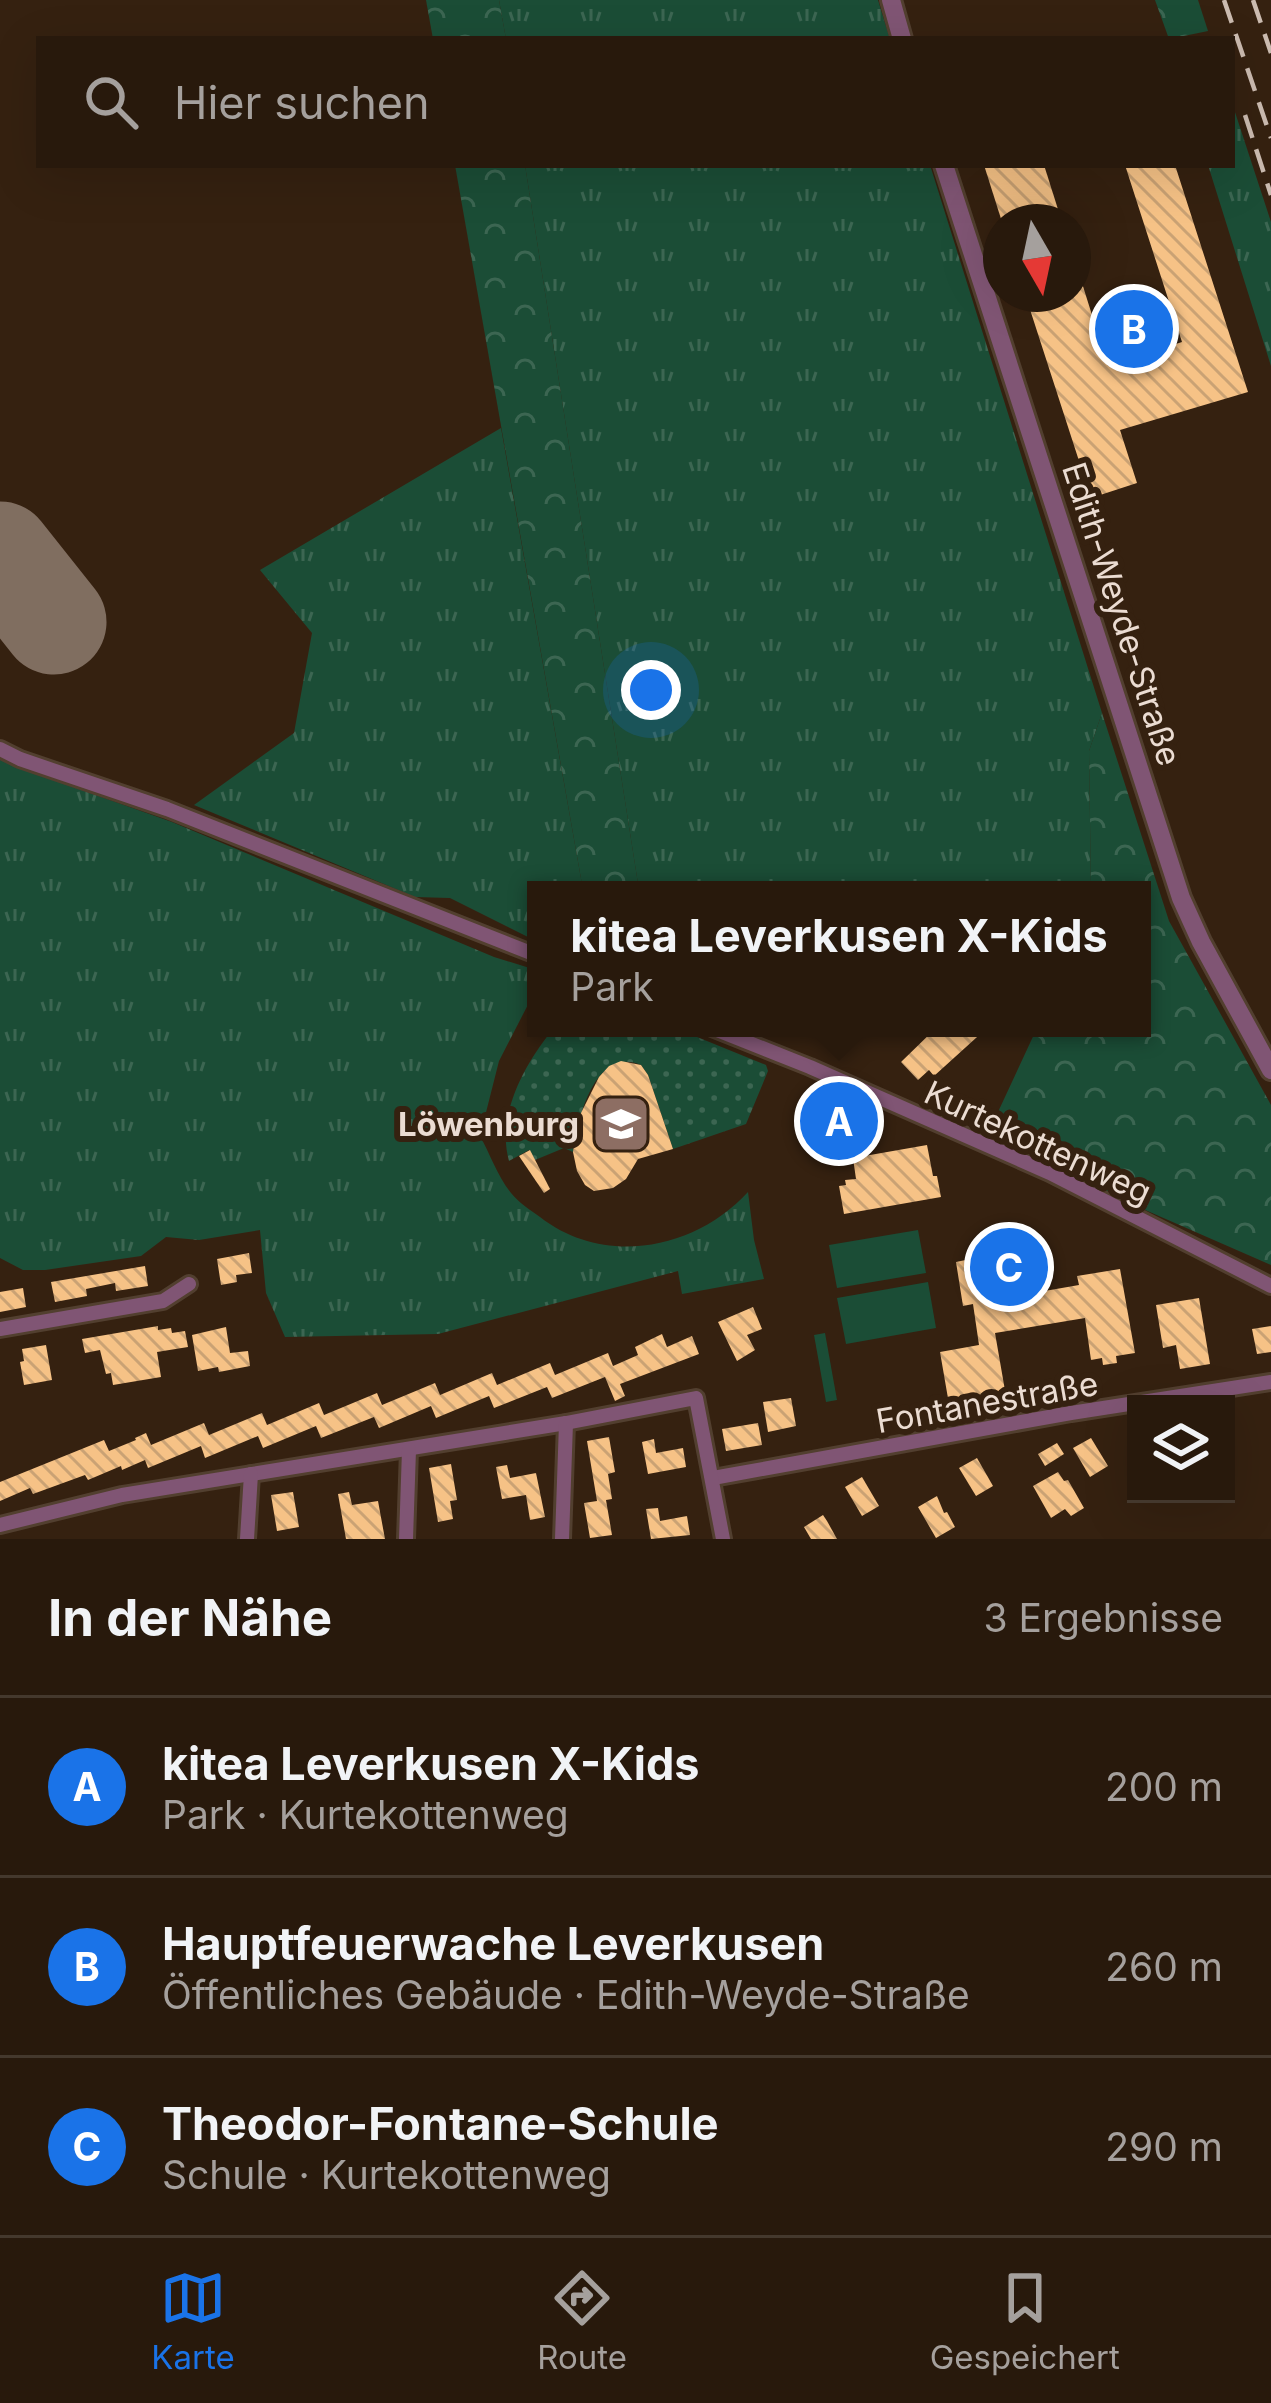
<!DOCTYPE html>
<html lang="de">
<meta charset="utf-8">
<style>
:root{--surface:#28190c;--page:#34261a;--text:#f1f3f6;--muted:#a5a09d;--line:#44382d;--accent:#1a73e8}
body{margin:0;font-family:Inter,sans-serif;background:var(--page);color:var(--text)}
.controls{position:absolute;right:36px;bottom:36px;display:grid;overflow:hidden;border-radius:0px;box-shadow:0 12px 48px #0002}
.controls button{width:108px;height:108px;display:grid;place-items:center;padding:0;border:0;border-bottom:3px solid var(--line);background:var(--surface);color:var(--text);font:60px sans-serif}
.compass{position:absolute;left:983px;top:204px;width:108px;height:108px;border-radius:50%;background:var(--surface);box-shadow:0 12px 48px #0002;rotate:171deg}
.you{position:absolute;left:651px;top:690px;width:42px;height:42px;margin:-30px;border:9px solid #fff;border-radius:50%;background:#1a73e8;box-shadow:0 0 0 18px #1a73e833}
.badge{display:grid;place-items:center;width:78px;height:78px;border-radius:50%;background:var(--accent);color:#fff;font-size:39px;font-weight:700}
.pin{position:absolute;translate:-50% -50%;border:6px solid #fff;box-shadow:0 3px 12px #0006}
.popup{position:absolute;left:527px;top:881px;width:624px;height:156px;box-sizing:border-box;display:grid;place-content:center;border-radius:0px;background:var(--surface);filter:drop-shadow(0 3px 9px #0005);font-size:39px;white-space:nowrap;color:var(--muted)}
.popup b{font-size:45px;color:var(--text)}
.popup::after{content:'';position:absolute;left:50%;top:100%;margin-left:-24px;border:24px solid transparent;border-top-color:var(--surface)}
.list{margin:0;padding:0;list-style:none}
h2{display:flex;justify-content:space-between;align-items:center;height:156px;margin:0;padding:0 48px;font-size:51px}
h2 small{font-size:39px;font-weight:400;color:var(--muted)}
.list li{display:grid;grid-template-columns:78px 1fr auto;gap:36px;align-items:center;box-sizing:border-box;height:180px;padding:0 48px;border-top:3px solid var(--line)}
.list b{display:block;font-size:45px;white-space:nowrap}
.list p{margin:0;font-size:39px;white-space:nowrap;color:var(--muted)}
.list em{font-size:39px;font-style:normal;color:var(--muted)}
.icon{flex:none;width:66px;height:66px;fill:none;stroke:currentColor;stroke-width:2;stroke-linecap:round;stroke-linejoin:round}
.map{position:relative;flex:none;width:1271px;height:1539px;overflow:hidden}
.search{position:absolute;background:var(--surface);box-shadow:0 12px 48px #0002;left:36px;right:36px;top:36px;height:132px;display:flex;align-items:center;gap:30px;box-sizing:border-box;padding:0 42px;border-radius:0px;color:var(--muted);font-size:45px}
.sheet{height:696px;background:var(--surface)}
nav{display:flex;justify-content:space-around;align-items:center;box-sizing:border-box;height:168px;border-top:3px solid var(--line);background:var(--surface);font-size:33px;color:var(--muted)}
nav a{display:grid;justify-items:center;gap:6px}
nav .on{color:var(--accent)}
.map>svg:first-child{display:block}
.grass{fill:url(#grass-tufts)}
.forest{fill:url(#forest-crowns)}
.park{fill:url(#park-dots)}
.garden{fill:#1b4d36}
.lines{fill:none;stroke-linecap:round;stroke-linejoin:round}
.runway{stroke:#806e60;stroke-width:105}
.building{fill:url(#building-back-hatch)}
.minor-casing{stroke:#523f2f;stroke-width:20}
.tertiary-casing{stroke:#523f2f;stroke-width:24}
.minor{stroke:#805574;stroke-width:14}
.tertiary{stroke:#805574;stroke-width:18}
.rail{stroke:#cbbbb0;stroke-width:4.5;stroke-dasharray:24 12;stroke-linecap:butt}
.labels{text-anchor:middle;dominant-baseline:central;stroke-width:12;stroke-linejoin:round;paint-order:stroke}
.street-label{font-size:33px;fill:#ebdcd2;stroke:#352110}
.poi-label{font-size:33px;font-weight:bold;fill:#ebdcd2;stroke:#352110;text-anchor:end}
</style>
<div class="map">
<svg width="1271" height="1539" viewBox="0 0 1271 1539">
<defs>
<pattern id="grass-tufts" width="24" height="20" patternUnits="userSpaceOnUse" patternTransform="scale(3)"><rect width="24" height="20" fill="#1b4d36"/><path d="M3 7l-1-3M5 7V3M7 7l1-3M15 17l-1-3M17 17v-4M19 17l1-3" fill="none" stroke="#3c6652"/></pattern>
<pattern id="forest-crowns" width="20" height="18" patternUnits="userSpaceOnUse" patternTransform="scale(3)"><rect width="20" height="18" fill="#1b4d36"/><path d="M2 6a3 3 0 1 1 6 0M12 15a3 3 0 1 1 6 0" fill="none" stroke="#3c6652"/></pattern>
<pattern id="park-dots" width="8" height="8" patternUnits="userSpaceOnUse" patternTransform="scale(3)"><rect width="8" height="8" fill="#1b4d36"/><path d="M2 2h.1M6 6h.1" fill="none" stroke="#3c6652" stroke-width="1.8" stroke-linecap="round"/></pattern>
<pattern id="building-back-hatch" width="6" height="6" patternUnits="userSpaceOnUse" patternTransform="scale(3)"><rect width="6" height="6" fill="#f6c286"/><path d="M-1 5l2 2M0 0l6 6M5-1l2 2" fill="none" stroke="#caa274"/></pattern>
</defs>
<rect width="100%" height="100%" fill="#352110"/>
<g class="grass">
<polygon points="499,0 878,0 890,39 506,39"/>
<polygon points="1232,103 1271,222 1271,366 1208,165 1232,165"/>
<polygon points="525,165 930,165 1102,713 1089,751 1091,890 639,890"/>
<polygon points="501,428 583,890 536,890 536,941 450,898 415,897 194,805 294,733 312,633 260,570"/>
<path d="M 0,757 L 42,776 L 172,822 L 494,957 L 536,970 L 536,989 L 499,1061 L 480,1136 C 490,1154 498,1177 511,1193 C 518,1202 530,1210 540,1217 C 604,1267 695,1250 748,1192 L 754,1240 L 764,1279 L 682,1294 L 678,1271 L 438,1334 L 285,1337 L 266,1293 L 260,1230 L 199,1240 L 166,1237 L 141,1256 L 45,1270 L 23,1270 L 0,1258 Z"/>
</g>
<g class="forest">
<polygon points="426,0 499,0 506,39 433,39"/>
<polygon points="1155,0 1198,0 1208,31 1169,39"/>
<polygon points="455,165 525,165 639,890 583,890"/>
<polygon points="1102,713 1169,921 1271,1105 1271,1265 985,1140 1037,1028 1142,1028 1142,890 1091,890 1089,751"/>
</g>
<g class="park">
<path d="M 554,1028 L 675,1028 L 766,1065 L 768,1071 L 746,1124 L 673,1149 L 648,1075 L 641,1065 C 595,1045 577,1120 573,1152 L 564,1148 L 535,1160 L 529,1150 L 509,1161 C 496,1115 525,1063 554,1028 Z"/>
<polygon points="855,1111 864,1131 860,1136 851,1137 848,1127 820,1132 817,1115"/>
</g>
<g class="garden">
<polygon points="918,1230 926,1273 837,1288 829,1245"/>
<polygon points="928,1282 936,1328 846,1344 837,1298"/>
<polygon points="825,1333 837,1400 826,1402 814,1335"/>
</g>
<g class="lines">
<polyline class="runway" points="0,554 54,622"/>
</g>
<g class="building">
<polygon points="984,165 1044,165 1062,222 1002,222"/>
<polygon points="1125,165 1175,165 1248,392 1120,430 1137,483 1091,498 1025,294 1073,294 1073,264 1076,264 1108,366 1182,342"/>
<polygon points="936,1028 987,1028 934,1076 929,1070 918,1080 901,1062"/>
<polygon points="621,1061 641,1065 648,1075 673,1149 638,1159 626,1179 613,1188 594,1191 585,1185 577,1171 573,1152 575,1136 581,1113 599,1077 609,1066"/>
<polygon points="927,1145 933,1176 937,1176 941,1197 844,1214 839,1186 846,1185 845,1180 856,1179 853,1158"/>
<polygon points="530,1150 550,1189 544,1193 519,1156"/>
<polygon points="249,1253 252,1273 236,1275 237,1282 221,1285 217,1259"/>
<polygon points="980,1257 988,1301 1079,1285 1077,1276 1120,1269 1135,1353 1116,1356 1117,1363 1103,1365 1102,1358 1091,1360 1085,1318 995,1333 1007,1402 950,1410 940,1352 979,1345 973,1304 963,1306 956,1262"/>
<polygon points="145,1266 148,1286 116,1291 115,1283 86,1289 87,1296 55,1302 51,1282"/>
<polygon points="23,1288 26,1307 0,1312 0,1292"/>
<polygon points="1199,1298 1210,1364 1180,1369 1176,1345 1163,1348 1156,1305"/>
<polygon points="753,1307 762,1329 747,1335 755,1350 737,1361 718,1322"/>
<polygon points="158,1326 158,1330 171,1328 172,1333 185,1331 188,1347 157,1352 161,1377 113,1385 111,1373 106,1374 100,1350 85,1353 82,1339"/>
<polygon points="1271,1326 1271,1352 1257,1354 1252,1329"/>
<polygon points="226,1327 230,1353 248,1351 250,1366 219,1372 218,1367 198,1371 192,1335"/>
<polygon points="662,1334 667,1347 692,1336 699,1354 620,1384 625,1396 615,1401 605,1377 552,1398 547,1387 494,1408 489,1396 436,1418 431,1406 379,1428 374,1417 321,1438 316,1426 263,1448 258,1436 205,1458 201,1446 148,1468 145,1460 122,1470 121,1466 88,1480 85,1475 33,1494 30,1488 0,1501 0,1482 104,1440 109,1451 136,1440 135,1438 146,1433 151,1445 204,1423 209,1435 262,1413 267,1425 319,1403 324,1415 377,1393 382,1405 435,1383 440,1395 492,1373 497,1385 550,1363 555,1375 608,1353 613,1366 638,1355 635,1347"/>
<polygon points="46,1345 52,1380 24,1385 20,1362 24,1361 22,1349"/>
<polygon points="791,1398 796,1426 768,1432 763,1402"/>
<polygon points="758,1423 762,1445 726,1451 722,1429"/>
<polygon points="609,1437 615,1472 608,1474 612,1499 606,1500 612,1535 590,1538 584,1503 597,1501 587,1441"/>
<polygon points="1091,1438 1108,1466 1090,1477 1073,1448"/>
<polygon points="654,1439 656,1453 683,1448 686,1467 648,1474 642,1442"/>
<polygon points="1057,1443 1064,1454 1045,1466 1038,1454"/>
<polygon points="977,1458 993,1486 976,1496 959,1468"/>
<polygon points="451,1464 457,1500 450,1501 453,1519 438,1522 429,1468"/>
<polygon points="507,1465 510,1478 536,1473 545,1517 530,1520 526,1495 502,1499 496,1467"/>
<polygon points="1058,1472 1064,1481 1068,1480 1084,1508 1071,1516 1065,1509 1051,1518 1033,1486"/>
<polygon points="862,1477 879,1506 862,1516 845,1487"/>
<polygon points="293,1492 299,1527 277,1531 271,1495"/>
<polygon points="349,1492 352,1505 378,1501 385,1539 346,1539 338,1494"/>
<polygon points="937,1496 944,1513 947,1512 955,1527 936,1538 918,1507"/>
<polygon points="658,1508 660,1521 687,1516 690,1535 651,1539 646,1509"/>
<polygon points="823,1515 827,1521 837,1539 811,1539 804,1527"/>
</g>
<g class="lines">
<defs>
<g id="minor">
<polyline points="0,749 20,759 167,809 536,955"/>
<polyline points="712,1028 810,1067 1050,1173 1271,1286"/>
<polyline points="0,1329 163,1301 189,1284"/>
<polyline points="713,1478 1071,1413 1271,1382"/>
<polyline points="0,1525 122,1495 566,1423 696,1398 723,1539"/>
<polyline points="247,1539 251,1474"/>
<polyline points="406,1539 409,1450"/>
<polyline points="562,1539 566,1423"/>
</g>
<g id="tertiary">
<polyline points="891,0 902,39"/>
<polyline points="944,165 1181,898 1201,942 1271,1070"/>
</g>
</defs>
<use href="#minor" class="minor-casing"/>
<use href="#tertiary" class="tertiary-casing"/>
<use href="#minor" class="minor"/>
<use href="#tertiary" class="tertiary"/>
<g class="rail">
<polyline points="1224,0 1271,138"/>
<polyline points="1253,0 1271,53"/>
<polyline points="1245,115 1271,195"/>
</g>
</g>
<defs>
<symbol id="school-square" viewBox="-11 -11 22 22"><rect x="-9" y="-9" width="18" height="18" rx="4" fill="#8d6e63" stroke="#352110"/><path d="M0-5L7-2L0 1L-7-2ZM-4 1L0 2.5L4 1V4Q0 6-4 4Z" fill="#fff"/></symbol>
</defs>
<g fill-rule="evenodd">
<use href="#school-square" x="588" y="1091" width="66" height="66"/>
</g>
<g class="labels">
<g class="street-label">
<text transform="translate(1122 614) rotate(72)">Edith-Weyde-Straße</text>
<text transform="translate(1038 1142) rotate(25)">Kurtekottenweg</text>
<text transform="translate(987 1402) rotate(-10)">Fontanestraße</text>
</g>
<g class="poi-label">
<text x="579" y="1124">Löwenburg</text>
</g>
</g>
</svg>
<div class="controls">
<button><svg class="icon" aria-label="layers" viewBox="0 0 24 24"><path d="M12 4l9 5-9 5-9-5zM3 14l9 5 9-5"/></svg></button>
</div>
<svg class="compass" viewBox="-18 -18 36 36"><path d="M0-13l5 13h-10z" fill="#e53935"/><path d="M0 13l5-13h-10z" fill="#a5a09d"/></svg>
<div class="you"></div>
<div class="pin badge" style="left:839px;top:1121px">A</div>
<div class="popup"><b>kitea Leverkusen X-Kids</b>Park</div>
<div class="pin badge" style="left:1134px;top:329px">B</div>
<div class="pin badge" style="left:1009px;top:1267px">C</div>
<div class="search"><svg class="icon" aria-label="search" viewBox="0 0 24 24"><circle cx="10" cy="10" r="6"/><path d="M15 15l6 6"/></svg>Hier suchen</div>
</div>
<section class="sheet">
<h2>In der Nähe<small>3 Ergebnisse</small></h2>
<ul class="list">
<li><span class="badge">A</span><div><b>kitea Leverkusen X-Kids</b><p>Park · Kurtekottenweg</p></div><em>200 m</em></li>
<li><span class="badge">B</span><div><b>Hauptfeuerwache Leverkusen</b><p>Öffentliches Gebäude · Edith-Weyde-Straße</p></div><em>260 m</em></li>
<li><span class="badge">C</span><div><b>Theodor-Fontane-Schule</b><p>Schule · Kurtekottenweg</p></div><em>290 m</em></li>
</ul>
</section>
<nav>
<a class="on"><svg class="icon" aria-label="map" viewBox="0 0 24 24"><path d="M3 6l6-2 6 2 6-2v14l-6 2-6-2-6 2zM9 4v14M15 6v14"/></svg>Karte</a>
<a><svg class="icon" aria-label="directions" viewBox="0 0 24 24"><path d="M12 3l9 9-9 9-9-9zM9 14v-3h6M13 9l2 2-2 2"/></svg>Route</a>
<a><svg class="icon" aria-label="saved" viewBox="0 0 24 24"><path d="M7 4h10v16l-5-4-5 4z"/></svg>Gespeichert</a>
</nav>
